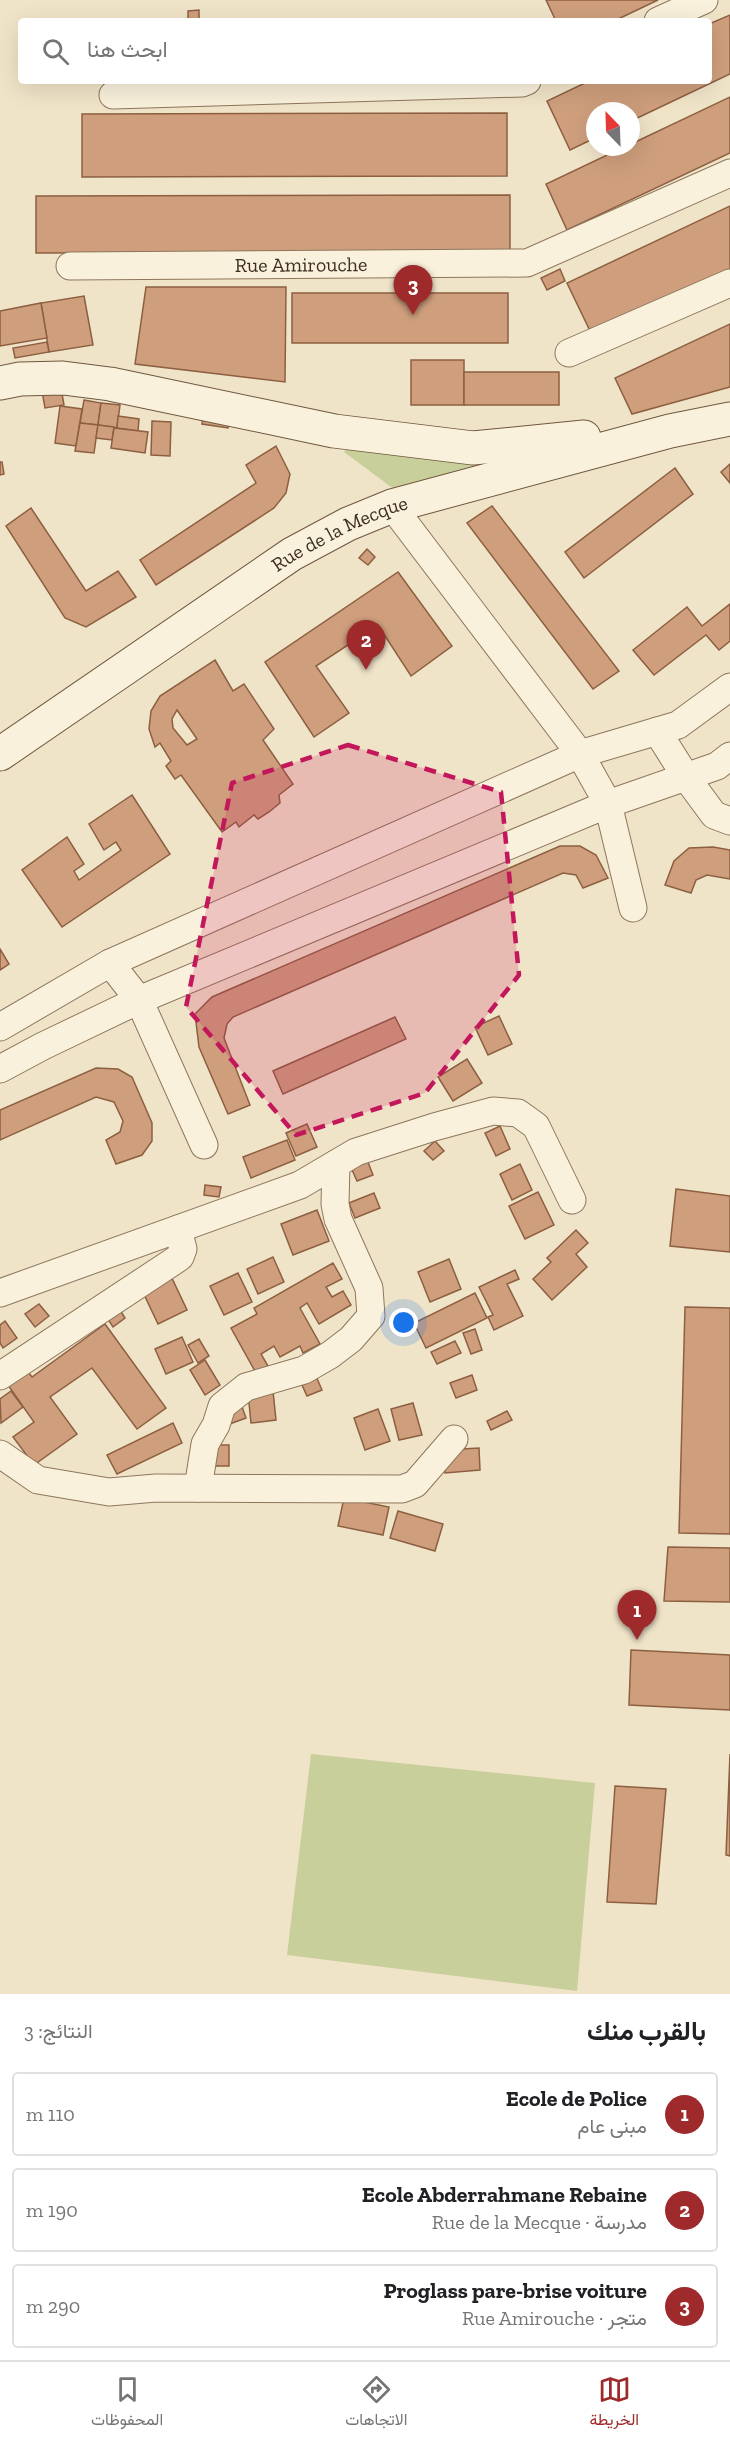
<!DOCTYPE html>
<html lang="ar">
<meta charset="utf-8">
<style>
:root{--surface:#fff;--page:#f2f2f2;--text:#202124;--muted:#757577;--line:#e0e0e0;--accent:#9e2a2b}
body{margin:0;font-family:"Zilla Slab",Vazirmatn,serif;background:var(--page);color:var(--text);direction:rtl}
.compass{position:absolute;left:586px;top:102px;width:54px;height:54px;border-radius:50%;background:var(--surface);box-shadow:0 6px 24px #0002;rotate:337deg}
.you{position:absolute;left:404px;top:1323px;width:21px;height:21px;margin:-15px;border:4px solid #fff;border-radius:50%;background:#1a73e8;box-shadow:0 0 0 9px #1a73e833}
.badge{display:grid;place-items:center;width:39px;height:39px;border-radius:50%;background:var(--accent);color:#fff;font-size:20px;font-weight:700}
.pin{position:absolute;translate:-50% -50px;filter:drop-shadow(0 2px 3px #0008)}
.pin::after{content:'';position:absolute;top:32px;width:21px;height:18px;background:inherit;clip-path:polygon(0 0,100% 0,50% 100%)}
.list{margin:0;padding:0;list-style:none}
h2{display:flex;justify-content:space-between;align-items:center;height:78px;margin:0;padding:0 24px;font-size:26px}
h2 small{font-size:20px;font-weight:400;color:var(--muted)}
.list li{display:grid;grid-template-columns:39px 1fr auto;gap:18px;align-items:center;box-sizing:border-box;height:84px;margin:0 12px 12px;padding:0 12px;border:2px solid var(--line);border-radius:6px}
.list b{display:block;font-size:22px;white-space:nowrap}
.list p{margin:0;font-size:20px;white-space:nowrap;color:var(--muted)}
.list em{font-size:20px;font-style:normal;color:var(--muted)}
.icon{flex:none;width:33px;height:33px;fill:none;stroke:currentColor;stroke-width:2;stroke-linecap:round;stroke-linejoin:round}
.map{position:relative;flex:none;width:730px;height:1994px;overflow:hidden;direction:ltr}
.search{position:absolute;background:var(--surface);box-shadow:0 6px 24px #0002;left:18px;right:18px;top:18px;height:66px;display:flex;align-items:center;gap:15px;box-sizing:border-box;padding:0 21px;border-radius:6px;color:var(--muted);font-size:22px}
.sheet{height:366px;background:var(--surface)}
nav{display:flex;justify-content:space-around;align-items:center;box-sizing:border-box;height:84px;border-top:2px solid var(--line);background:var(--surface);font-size:16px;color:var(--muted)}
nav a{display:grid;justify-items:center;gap:3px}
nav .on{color:var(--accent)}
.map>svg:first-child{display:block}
.green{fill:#c9cf9b}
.building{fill:#cf9f7d;stroke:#8d5f41;stroke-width:1.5;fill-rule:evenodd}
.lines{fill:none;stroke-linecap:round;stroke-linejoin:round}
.street-casing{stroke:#8d765c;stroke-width:29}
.secondary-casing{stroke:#6f573f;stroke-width:35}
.street{stroke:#faf1dc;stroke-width:27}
.secondary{stroke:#faf1dc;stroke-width:33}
.marked{fill:#c2185b;fill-opacity:0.2;stroke:#c2185b;stroke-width:4.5;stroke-dasharray:12 8;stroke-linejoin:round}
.labels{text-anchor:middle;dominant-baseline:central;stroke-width:5;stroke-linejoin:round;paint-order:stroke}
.street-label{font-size:20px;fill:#3d2e20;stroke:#f7eed8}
</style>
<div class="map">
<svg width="730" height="1994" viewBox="0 0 730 1994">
<rect width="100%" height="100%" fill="#f0e4c8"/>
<g class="green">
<polygon points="355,439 525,453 395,490 344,452"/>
<polygon points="311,1754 595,1783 577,1991 287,1955"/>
</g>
<g class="building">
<polygon points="546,0 658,0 614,21 556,21"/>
<polygon points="199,10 199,21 188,21 188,11"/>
<polygon points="730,15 730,74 631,121 631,111 595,111 595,138 570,150 547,101 589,81 709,81 709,24"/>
<polygon points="730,97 730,153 567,230 546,184 624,147 631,147 631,144"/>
<polygon points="507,113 507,176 82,177 82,114"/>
<polygon points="510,195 510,252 36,253 36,196"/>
<polygon points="730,206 730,270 592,335 567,283"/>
<polygon points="560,269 565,281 547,290 541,278"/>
<polygon points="146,287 286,287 285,382 135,364"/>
<rect x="292" y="293" width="216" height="50"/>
<polygon points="84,296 93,345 49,352 41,303"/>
<polygon points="41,303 47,338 0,346 0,311"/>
<polygon points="730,324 730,387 632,414 615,378"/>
<polygon points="47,342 49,352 15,358 13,348"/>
<rect x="411" y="360" width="53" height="45"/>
<rect x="464" y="372" width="95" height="33"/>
<polygon points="61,388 64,405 45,408 42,391"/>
<polygon points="84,400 101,403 98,425 80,423"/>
<polygon points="101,403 120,405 117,428 98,425"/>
<polygon points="60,406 82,409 76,446 55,443"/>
<polygon points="204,409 230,412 228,428 202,424"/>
<polygon points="118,416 139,419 138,431 117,428"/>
<polygon points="152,421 171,422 170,456 151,455"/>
<polygon points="80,423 98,425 94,453 75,451"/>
<polygon points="98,425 114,427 112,440 96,438"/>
<polygon points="114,428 148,432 145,453 111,448"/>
<polygon points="276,446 290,474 286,493 274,508 156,585 140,560 256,483 246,465"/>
<polygon points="0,462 2,462 4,474 0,475"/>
<polygon points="730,464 730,483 721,472"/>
<polygon points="675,468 693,494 584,578 565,552"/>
<polygon points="492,506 619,671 593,689 467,523"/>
<polygon points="31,508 86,591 118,571 136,597 86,627 65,618 6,526"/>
<polygon points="367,549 375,557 368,565 359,558"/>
<polygon points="398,572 452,646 411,676 378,625 316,666 349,713 314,737 265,662"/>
<polygon points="730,604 730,641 719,650 706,635 654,675 633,650 687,607 702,626"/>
<path d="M 215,660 L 233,691 L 244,684 L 274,729 L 263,740 L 293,784 L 279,795 L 280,803 L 269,812 L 258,819 L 254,815 L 239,827 L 236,822 L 222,832 L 181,775 L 175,779 L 166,766 L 171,761 L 160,743 L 155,747 L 149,729 L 151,711 L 160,696 ZM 177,710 L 197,739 L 187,745 L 173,728 L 172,719 Z"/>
<polygon points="132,795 170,854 62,927 22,870 67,837 84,864 74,871 79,880 121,850 116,842 104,850 89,824"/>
<polygon points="560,846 580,846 596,855 608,878 583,888 576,875 563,873 233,1017 227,1024 224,1038 250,1105 228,1114 199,1047 195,1014 212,997"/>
<polygon points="713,847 730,850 730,879 707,875 696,880 691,893 665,885 674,861 689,848"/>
<polygon points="0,949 9,964 0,970"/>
<polygon points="499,1016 512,1044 488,1055 475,1027"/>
<polygon points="395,1017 406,1039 283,1094 273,1071"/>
<polygon points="467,1059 482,1083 453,1101 438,1077"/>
<polygon points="96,1068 118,1069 132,1077 152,1123 152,1141 142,1155 116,1164 106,1140 120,1132 123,1121 114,1102 96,1097 0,1140 0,1110"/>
<polygon points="307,1124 317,1147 296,1156 286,1133"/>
<polygon points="500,1126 510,1149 496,1156 485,1133"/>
<polygon points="287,1140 295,1160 251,1178 243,1157"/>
<polygon points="435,1141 444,1151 433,1160 424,1151"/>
<polygon points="366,1157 373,1175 357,1181 349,1163"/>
<polygon points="520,1164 532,1190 512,1200 500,1174"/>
<polygon points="205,1185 221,1187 219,1197 204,1195"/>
<polygon points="676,1189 730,1196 730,1252 670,1246"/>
<polygon points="538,1192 554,1225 525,1239 509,1206"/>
<polygon points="374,1193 380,1208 355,1218 349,1203"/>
<polygon points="317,1210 329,1241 293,1255 281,1224"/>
<polygon points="576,1230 588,1243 576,1254 587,1267 552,1300 533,1279 551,1262 547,1258"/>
<polygon points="273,1257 284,1282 258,1294 247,1269"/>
<polygon points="449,1259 461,1289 430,1302 418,1272"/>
<polygon points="333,1263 342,1279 326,1287 332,1297 343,1291 351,1305 319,1324 307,1303 300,1308 320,1344 303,1353 300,1346 280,1357 274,1346 261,1354 268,1366 256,1373 231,1328 257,1314 254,1308"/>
<polygon points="515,1270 519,1279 507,1284 523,1316 494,1330 488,1317 493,1315 479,1287"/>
<polygon points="238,1273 252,1302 224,1315 210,1286"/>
<polygon points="170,1274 187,1310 158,1324 141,1288"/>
<polygon points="475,1293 487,1318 426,1348 414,1323"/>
<polygon points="39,1304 49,1316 35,1327 25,1314"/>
<polygon points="117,1305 125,1318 113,1327 104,1313"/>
<polygon points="685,1307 730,1308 730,1534 679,1533"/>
<polygon points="5,1321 17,1338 3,1348 0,1343 0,1325"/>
<polygon points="105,1324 166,1408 137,1429 92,1368 50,1397 77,1434 34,1465 13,1437 34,1422 3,1378 22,1364 32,1377"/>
<polygon points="475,1329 482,1350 471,1354 463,1333"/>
<polygon points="182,1337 193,1362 166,1374 155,1349"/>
<polygon points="199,1339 209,1356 198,1363 188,1345"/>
<polygon points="455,1341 461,1353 437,1364 431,1352"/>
<polygon points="205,1360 220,1385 205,1395 190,1370"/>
<polygon points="313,1369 322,1390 307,1396 298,1376"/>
<polygon points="472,1375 477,1390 456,1398 450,1383"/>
<polygon points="11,1391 23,1407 1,1423 0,1399"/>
<polygon points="273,1391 276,1420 251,1423 248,1393"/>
<polygon points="413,1403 422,1435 399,1440 391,1409"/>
<polygon points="241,1404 246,1418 227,1425 222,1410"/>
<polygon points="378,1409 390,1441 365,1450 354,1418"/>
<polygon points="507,1411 512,1420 491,1430 487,1421"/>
<polygon points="173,1423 182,1443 117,1474 107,1455"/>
<polygon points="209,1445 229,1445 229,1466 210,1466"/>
<polygon points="479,1448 480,1470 445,1473 444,1450"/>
<polygon points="344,1498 389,1507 383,1535 338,1526"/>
<polygon points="398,1511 443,1524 435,1551 390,1538"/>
<polygon points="668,1547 730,1548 730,1602 664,1601"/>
<polygon points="631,1650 730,1655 730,1710 629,1705"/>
<polygon points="730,1754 730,1856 726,1855"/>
<polygon points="615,1786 666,1789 656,1904 607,1902"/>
</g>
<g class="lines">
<defs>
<g id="street">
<polyline points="658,21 704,0"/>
<polyline points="113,95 522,83 527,81"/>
<path id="s1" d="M 70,266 L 527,263 L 730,173"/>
<polyline points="569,353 730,283"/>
<polyline points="392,506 580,754 608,804 633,908"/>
<polyline points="657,731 686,777 714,815 730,821"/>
<polyline points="110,963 139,1000 204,1145"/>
<polyline points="0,1027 110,963 580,754 678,725 730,687"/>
<polyline points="0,1069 43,1046 139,1000 608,804 717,766 730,756"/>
<polyline points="0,1293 300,1185 356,1152 434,1127 493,1111 518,1113 536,1126 572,1200"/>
<polyline points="0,1376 180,1257 183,1249 178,1229"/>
<polyline points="0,1454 38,1480 109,1492 156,1488 402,1489 415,1484 454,1439"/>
<polyline points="198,1488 205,1444 216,1425 222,1406 246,1387 304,1370 330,1355 351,1339 371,1316 369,1288 338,1219 335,1204 336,1164"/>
</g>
<g id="secondary">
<polyline points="0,383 20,379 63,378 110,384 334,431 473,448 584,437"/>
<path id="s2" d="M 0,754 L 292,554 L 348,524 L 392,506 L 670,431 L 730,419"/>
</g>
</defs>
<use href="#street" class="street-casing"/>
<use href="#secondary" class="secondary-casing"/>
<use href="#street" class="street"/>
<use href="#secondary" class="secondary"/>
</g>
<path class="marked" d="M 348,745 L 501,792 L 519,975 L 425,1093 L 296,1135 L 186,1007 L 232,783 Z"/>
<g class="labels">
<g class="street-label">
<text stroke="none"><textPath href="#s1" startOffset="231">Rue Amirouche</textPath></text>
<text stroke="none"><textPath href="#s2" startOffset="406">Rue de la Mecque</textPath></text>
</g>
</g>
</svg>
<svg class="compass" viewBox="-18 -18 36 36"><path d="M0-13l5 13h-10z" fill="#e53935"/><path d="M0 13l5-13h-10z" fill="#757577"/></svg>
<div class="you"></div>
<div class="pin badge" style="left:637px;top:1640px">1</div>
<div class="pin badge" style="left:366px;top:670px">2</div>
<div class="pin badge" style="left:413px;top:315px">3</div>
<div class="search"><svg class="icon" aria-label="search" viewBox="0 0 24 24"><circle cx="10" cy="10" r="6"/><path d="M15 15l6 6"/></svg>ابحث هنا</div>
</div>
<section class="sheet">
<h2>بالقرب منك<small>النتائج: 3</small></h2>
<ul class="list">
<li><span class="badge">1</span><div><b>Ecole de Police</b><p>مبنى عام</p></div><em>110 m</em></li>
<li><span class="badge">2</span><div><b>Ecole Abderrahmane Rebaine</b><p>مدرسة · Rue de la Mecque</p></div><em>190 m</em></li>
<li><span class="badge">3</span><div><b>Proglass pare-brise voiture</b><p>متجر · Rue Amirouche</p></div><em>290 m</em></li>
</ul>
</section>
<nav>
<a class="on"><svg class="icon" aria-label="map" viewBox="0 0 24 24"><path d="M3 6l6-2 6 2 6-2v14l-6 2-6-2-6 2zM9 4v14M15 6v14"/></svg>الخريطة</a>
<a><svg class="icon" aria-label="directions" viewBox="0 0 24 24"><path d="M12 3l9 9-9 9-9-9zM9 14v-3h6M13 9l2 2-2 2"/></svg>الاتجاهات</a>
<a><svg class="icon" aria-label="saved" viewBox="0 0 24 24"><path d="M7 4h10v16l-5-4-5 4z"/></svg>المحفوظات</a>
</nav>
